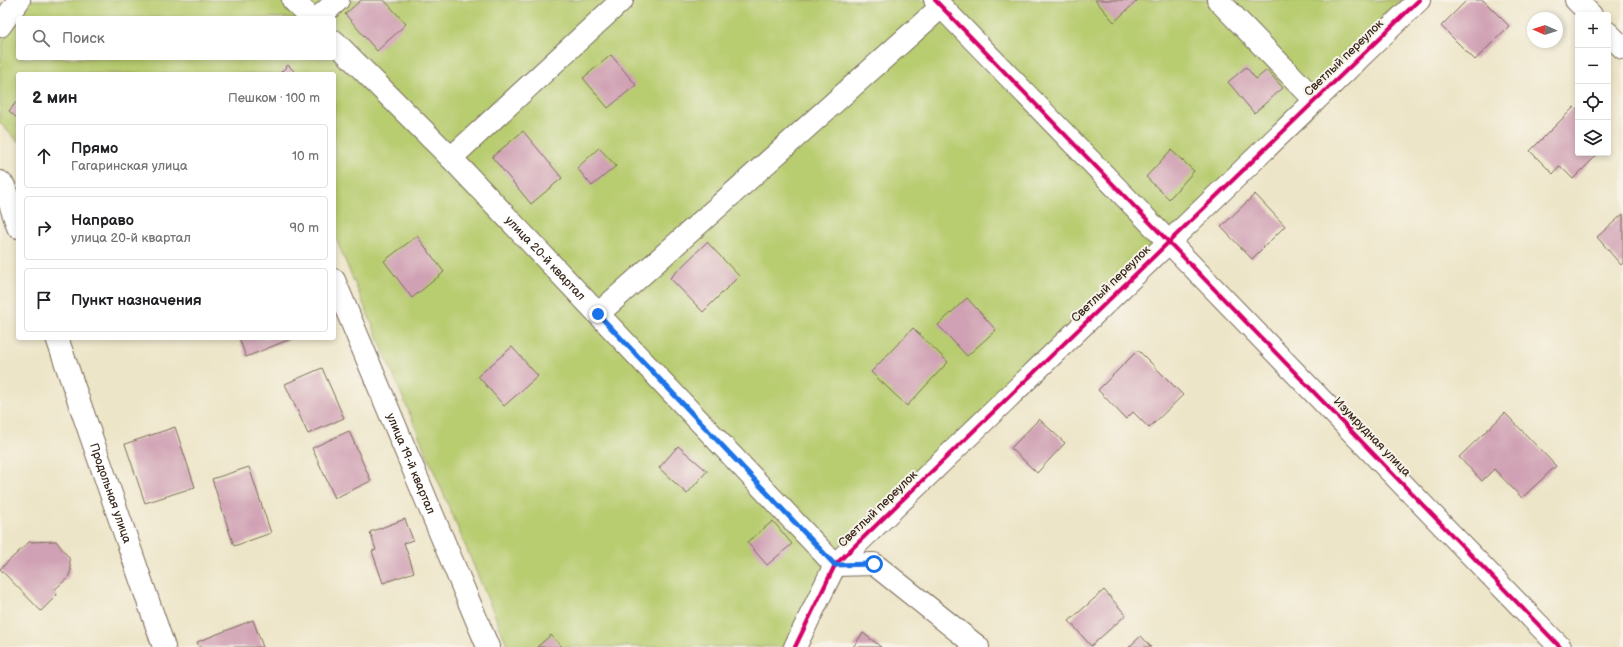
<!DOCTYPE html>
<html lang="ru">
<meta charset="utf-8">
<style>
:root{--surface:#fff;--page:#f6f6f6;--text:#202124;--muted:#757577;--line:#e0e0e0}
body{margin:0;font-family:"Balsamiq Sans",sans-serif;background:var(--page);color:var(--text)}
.controls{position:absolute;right:12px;top:12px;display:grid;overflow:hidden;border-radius:4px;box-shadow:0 2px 6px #0003}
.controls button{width:36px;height:36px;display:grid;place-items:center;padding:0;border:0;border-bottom:1px solid var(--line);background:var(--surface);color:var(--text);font:20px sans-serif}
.compass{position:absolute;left:1527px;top:12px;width:36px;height:36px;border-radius:50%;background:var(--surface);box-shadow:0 2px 6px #0003;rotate:273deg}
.stop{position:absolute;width:12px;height:12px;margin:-9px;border:3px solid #1a73e8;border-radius:50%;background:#fff}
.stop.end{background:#1a73e8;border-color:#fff;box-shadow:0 1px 4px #0008}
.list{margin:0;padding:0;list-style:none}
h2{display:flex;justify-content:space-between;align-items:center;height:52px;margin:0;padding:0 16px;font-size:17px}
h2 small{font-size:13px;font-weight:400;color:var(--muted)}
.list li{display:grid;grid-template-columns:26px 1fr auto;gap:12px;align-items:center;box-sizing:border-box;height:64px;margin:0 8px 8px;padding:0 8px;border:1px solid var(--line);border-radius:4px}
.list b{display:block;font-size:15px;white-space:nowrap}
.list p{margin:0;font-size:13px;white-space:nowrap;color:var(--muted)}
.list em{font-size:13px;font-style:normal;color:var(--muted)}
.icon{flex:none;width:22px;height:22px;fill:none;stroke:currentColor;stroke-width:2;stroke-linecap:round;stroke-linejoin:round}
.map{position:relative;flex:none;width:1623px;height:647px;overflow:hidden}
.search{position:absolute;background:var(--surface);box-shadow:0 2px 6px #0003;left:16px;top:16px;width:320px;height:44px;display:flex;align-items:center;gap:10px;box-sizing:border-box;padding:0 14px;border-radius:4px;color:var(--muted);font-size:15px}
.panel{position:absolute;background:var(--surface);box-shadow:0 2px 6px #0003;left:16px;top:72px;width:320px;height:268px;border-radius:4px}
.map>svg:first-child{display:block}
.green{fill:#b8cc70;stroke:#7a7b47;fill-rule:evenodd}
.building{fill:#d0a1b4}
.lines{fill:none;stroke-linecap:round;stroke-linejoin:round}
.minor-casing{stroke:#796b59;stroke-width:24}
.tertiary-casing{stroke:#796b59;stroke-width:24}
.minor{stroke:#fff;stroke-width:22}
.tertiary{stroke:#fff;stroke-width:22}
.cycleway-casing{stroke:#f7f3e8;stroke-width:6}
.cycleway{stroke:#d6006c;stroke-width:4}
.route{stroke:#1a73e8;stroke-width:5}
.labels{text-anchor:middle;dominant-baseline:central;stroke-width:4;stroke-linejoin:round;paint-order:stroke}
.street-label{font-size:12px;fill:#3b2a1e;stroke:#f7f3e8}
</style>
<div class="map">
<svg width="1623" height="647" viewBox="0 0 1623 647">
<rect width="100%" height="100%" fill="#f7f3e8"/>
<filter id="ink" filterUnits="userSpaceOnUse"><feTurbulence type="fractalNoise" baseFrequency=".025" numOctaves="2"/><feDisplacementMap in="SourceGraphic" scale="8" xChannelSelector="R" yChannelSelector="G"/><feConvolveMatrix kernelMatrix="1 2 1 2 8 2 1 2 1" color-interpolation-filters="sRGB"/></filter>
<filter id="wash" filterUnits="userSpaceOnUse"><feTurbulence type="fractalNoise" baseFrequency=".012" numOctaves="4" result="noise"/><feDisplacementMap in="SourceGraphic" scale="16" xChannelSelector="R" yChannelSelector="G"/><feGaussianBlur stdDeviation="0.9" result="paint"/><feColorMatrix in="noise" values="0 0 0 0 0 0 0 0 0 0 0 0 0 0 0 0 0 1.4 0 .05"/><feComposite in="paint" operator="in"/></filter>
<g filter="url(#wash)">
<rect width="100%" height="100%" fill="#ede5c7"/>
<path class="green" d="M 7,0 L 1431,0 L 1403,32 L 941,451 L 785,647 L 508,647 L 334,234 L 334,74 L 18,74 L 18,142 L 0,123 L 0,68 ZM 18,18 L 334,18 L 334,58 L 18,58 Z"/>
<g id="blocks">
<g class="building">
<polygon points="361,0 384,0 406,24 377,51 345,14"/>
<polygon points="1095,0 1138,0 1114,22"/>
<polygon points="1467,0 1483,0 1509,26 1475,60 1441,26"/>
<polygon points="611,55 636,85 608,108 583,78"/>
<polygon points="288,65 297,74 279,74"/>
<polygon points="1246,67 1256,79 1267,70 1283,88 1254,113 1228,82"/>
<polygon points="18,100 18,119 9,111"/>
<polygon points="1574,107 1578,111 1578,153 1599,153 1573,179 1560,166 1553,174 1530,151"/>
<polygon points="523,131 562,178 531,204 492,157"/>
<polygon points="599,148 616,166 592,186 577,168"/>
<polygon points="1171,150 1194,171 1169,199 1146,177"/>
<polygon points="1255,194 1285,226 1252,259 1221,227"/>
<polygon points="1623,214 1623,263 1621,265 1597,237"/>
<polygon points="417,236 444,272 412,298 384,261"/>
<polygon points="707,242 739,276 703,312 670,278"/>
<polygon points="967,298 996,330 967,356 938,325"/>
<polygon points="913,328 948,362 907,406 871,372"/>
<polygon points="239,338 293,338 246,357"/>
<polygon points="512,347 538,376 504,406 478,376"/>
<polygon points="1138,350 1183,395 1149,428 1133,412 1126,419 1098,390"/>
<polygon points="322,368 344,418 308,434 285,384"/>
<polygon points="1505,413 1556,466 1522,498 1494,469 1482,481 1459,457"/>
<polygon points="1039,419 1065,443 1037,473 1011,448"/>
<polygon points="175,427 195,487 145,503 125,444"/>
<polygon points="349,431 371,481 335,498 312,448"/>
<polygon points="678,446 707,471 687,494 659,468"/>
<polygon points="249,467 271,533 234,546 212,479"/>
<polygon points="405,519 413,540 404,543 414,572 383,583 372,551 376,550 370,532"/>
<polygon points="773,521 792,544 767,565 747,542"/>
<polygon points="56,541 69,558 71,570 68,578 54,590 57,595 41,611 0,569 29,542"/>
<polygon points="1104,590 1126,615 1091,646 1069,621"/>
<polygon points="253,620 263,647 199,647 197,642"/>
<polygon points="863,633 881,647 853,647"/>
<polygon points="551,635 562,647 537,647"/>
<polygon points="1141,636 1151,647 1129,647"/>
</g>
</g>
</g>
<g filter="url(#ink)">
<use href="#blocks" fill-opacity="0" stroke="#796b59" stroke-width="1"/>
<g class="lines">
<defs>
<g id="minor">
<polyline points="293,0 311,18"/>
<polyline points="935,0 1560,647"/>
<polyline points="1218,0 1315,100"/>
<polyline points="1576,0 1591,15"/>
<polyline points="318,18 338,0"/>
<polyline points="0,26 19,0"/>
<polyline points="1608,33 1623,48"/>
<path id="s1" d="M 334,41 L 451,158 L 835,565"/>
<polyline points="451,158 622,0"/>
<path id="s2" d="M 334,280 L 488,647"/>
<polyline points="598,314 941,7"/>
<polyline points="835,565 874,564 978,647"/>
<polyline points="795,647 835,565 1419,0"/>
</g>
<g id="tertiary">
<polyline points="0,182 4,186 18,227"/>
<path id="s3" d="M 57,338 L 164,647"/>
</g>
</defs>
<use href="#minor" class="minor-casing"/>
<use href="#tertiary" class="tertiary-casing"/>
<use href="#minor" class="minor"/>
<use href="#tertiary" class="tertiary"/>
<defs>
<g id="cycleway">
<polyline points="935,0 1560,647"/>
<polyline points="795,647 835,565 1419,0"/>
</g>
</defs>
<use href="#cycleway" class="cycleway-casing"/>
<use href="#cycleway" class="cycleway"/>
</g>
</g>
<g class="lines" filter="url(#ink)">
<polyline class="route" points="598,314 835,565 874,564"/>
</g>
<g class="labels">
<g class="street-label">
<text transform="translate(1344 58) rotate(-44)">Светлый переулок</text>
<text stroke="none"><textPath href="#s1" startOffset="303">улица 20-й квартал</textPath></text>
<text transform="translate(1111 284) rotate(-44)">Светлый переулок</text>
<text transform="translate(1372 437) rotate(46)">Изумрудная улица</text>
<text stroke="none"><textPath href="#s2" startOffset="199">улица 19-й квартал</textPath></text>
<text stroke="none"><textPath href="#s3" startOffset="164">Продольная улица</textPath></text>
<text transform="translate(878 509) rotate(-44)">Светлый переулок</text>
</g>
</g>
</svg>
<div class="controls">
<button>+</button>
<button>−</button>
<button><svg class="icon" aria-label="locate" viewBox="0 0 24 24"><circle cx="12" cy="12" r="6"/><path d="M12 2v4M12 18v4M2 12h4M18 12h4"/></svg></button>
<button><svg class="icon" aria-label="layers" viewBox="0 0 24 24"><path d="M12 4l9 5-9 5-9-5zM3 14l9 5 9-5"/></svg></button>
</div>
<svg class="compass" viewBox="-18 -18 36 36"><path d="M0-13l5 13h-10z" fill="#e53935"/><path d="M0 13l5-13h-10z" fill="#757577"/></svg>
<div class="stop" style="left:874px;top:564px"></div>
<div class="stop end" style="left:598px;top:314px"></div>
<div class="search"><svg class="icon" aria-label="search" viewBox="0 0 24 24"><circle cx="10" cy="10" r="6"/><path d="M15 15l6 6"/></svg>Поиск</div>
<section class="panel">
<h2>2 мин<small>Пешком · 100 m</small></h2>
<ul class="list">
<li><svg class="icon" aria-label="ahead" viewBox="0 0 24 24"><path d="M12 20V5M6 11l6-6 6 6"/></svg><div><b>Прямо</b><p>Гагаринская улица</p></div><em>10 m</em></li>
<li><svg class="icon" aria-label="right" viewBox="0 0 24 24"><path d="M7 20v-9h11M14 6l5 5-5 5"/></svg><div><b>Направо</b><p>улица 20-й квартал</p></div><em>90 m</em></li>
<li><svg class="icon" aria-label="arrive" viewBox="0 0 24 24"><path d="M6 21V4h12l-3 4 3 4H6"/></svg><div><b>Пункт назначения</b></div></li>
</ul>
</section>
</div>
